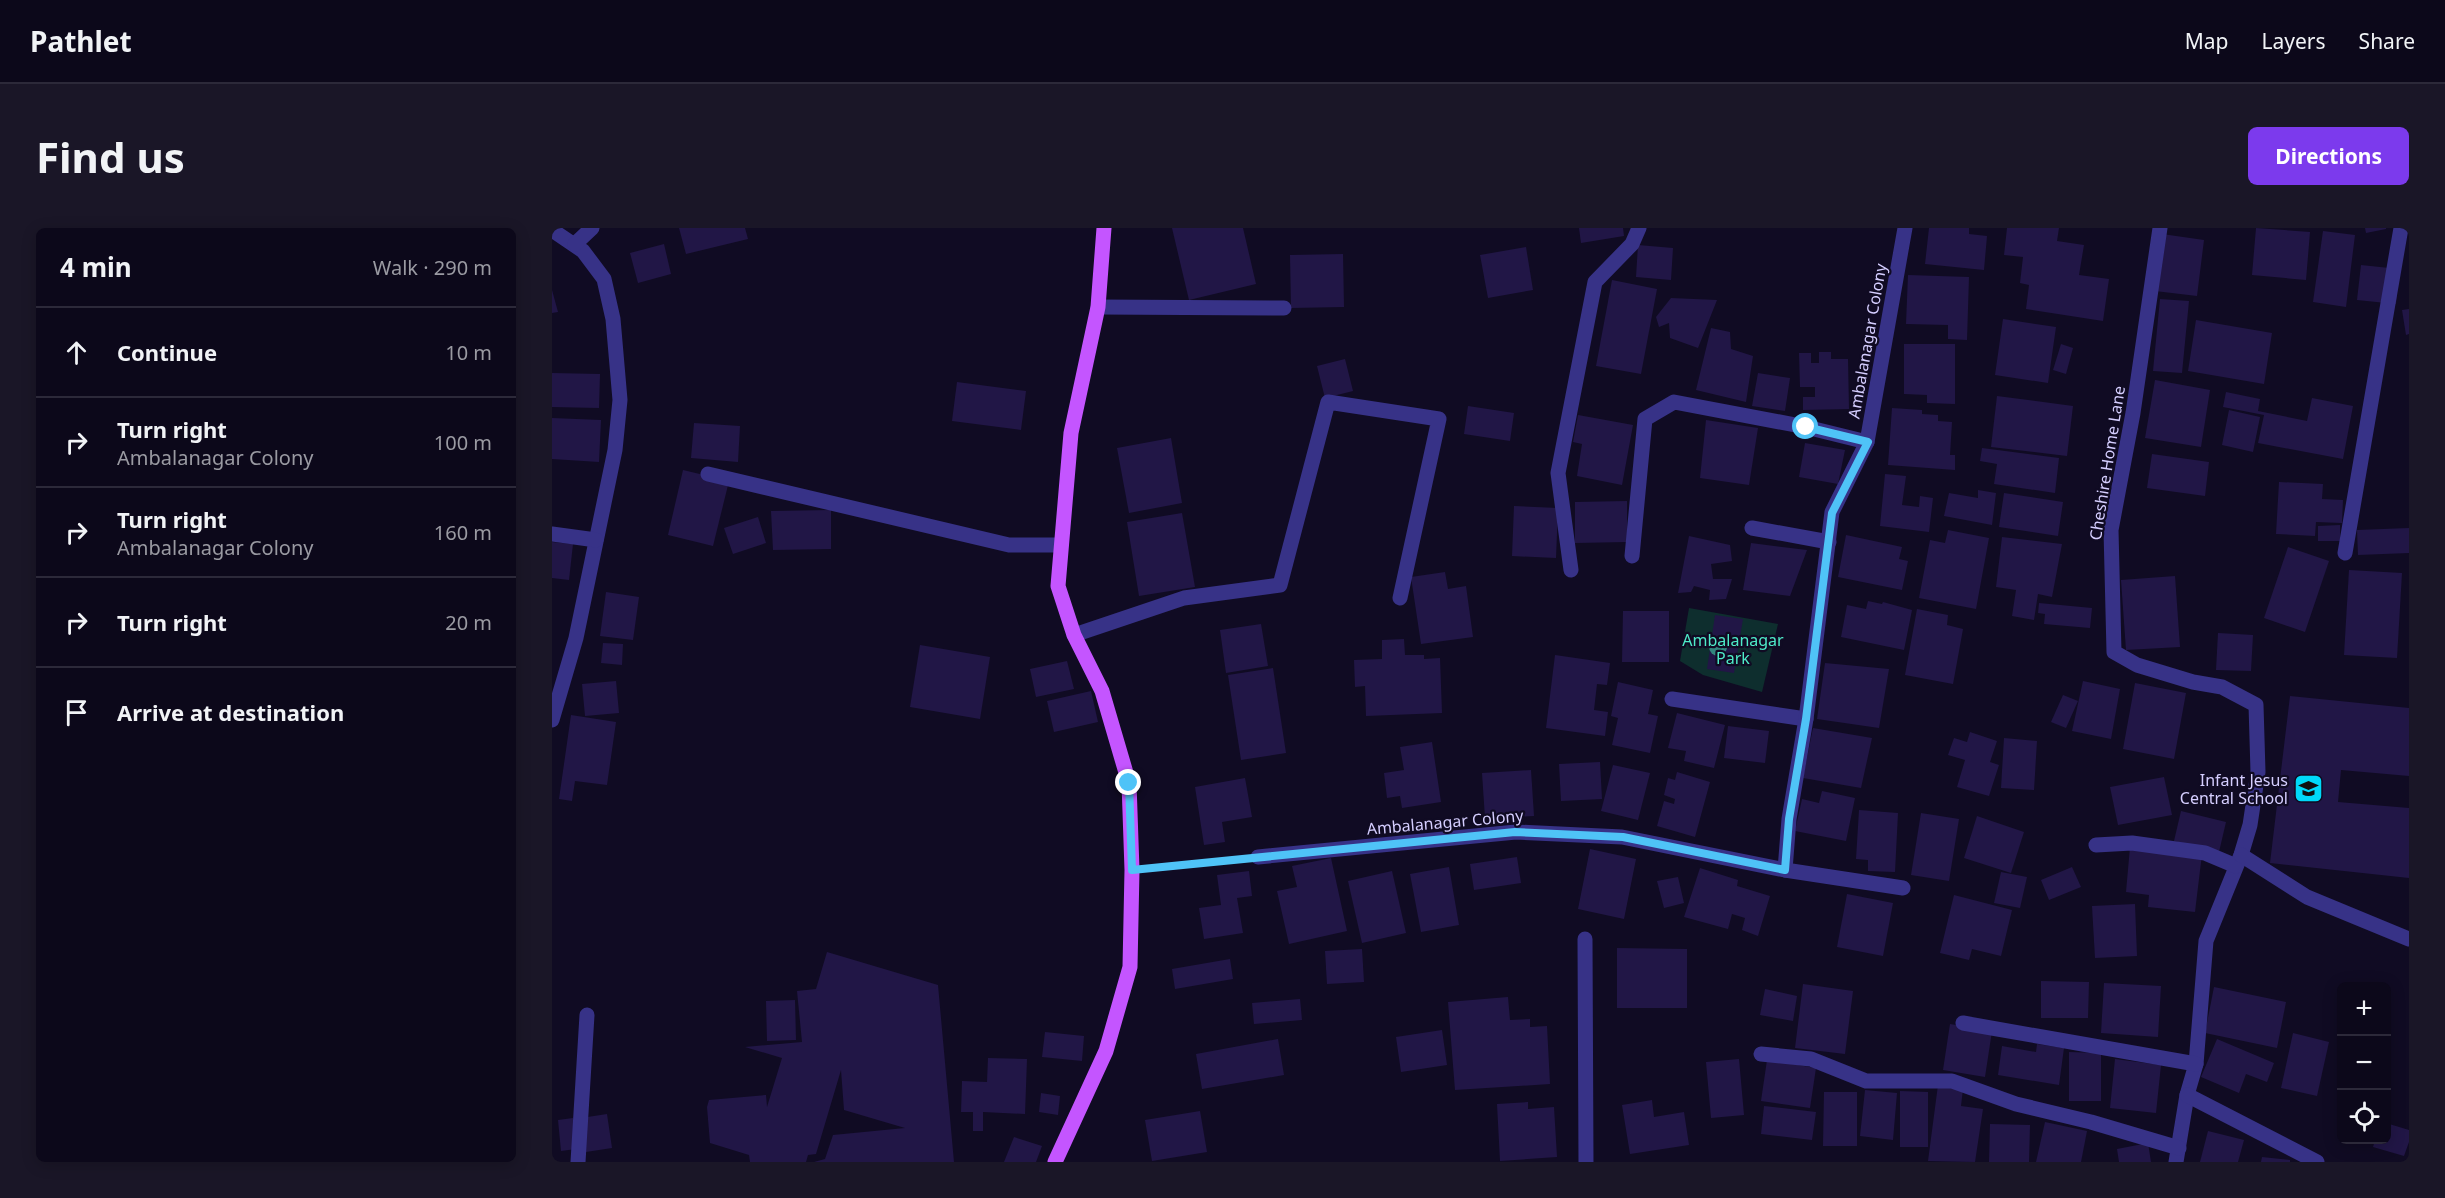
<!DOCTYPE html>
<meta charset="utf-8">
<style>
:root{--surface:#0c081a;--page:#1a1627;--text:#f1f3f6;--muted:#9a9aa2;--line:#2c2939;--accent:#7c3aed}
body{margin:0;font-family:"Noto Sans",sans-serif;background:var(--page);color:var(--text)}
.controls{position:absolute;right:18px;bottom:18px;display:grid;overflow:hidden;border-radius:9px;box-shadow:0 3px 15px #0003}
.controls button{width:54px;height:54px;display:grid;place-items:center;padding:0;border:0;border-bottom:2px solid var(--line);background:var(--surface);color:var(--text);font:30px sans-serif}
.stop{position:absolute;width:18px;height:18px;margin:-14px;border:4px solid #4fc3f7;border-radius:50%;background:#fff}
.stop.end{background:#4fc3f7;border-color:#fff;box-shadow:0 2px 6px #0008}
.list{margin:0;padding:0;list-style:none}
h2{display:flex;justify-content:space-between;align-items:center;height:78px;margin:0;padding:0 24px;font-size:26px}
h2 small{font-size:20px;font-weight:400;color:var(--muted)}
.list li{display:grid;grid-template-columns:39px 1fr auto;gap:18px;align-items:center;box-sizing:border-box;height:90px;padding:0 24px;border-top:2px solid var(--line)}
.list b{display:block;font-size:22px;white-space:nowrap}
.list p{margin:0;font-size:20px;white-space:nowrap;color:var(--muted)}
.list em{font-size:20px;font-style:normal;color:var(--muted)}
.icon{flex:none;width:33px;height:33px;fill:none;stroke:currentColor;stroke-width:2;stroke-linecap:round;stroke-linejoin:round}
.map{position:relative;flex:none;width:1857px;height:934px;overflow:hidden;border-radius:9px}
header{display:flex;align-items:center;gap:36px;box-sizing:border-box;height:84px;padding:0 30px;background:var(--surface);border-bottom:2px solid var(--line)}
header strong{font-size:28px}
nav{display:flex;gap:33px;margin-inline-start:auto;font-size:21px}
.intro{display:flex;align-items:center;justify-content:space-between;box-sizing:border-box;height:144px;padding:0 36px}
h1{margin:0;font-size:42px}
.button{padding:15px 27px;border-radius:9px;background:var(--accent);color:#fff;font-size:21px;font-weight:700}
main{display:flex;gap:36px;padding:0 36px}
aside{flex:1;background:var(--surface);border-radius:9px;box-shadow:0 3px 15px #0003}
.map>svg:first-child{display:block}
.green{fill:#0e2e2e}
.building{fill:#211646}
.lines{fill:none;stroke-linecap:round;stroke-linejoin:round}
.path{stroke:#22bfba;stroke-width:4;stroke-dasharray:3 4.5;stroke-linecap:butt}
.minor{stroke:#373287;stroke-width:15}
.major{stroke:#c455ff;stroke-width:15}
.tree{fill:#32867e}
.route{stroke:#4fc3f7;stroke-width:8}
.labels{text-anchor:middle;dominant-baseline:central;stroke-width:4.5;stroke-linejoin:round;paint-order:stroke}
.street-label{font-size:16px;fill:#d5ceff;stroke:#100b23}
.park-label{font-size:16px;fill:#4eebc8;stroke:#100b23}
.poi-label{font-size:16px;fill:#d5ceff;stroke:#100b23;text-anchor:end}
</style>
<header>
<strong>Pathlet</strong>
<nav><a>Map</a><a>Layers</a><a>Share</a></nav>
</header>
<div class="intro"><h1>Find us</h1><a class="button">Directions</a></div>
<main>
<aside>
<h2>4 min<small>Walk · 290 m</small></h2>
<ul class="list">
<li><svg class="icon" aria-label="ahead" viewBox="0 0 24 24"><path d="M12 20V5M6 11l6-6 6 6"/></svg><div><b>Continue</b></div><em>10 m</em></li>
<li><svg class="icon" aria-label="right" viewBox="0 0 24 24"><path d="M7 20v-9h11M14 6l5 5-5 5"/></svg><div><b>Turn right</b><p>Ambalanagar Colony</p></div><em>100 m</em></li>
<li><svg class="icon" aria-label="right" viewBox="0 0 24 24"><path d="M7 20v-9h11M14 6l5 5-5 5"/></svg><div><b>Turn right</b><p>Ambalanagar Colony</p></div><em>160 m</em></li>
<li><svg class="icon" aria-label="right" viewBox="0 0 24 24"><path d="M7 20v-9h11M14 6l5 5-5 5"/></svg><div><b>Turn right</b></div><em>20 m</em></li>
<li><svg class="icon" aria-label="arrive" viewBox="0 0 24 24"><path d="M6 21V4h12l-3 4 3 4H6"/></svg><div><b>Arrive at destination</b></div></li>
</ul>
</aside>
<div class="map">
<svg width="1857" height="934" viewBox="0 0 1857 934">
<rect width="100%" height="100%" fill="#100b23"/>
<polygon class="green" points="1137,380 1226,396 1210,464 1151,447 1128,433"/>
<g class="building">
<polygon points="127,0 193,0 196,11 134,26"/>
<polygon points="620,0 691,0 704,56 637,72"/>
<polygon points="1027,0 1071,0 1072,8 1029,15"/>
<polygon points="1377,0 1417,0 1417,6 1435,8 1432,42 1373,36"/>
<polygon points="1455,0 1507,0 1505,13 1532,17 1527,47 1557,51 1551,93 1474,81 1477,57 1468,55 1471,29 1452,27"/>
<polygon points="1704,0 1758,4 1754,52 1700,47"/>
<polygon points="1813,0 1834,0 1834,1 1814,5"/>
<polygon points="1771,3 1803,7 1794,79 1761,74"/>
<polygon points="1610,6 1652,12 1645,68 1603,63"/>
<polygon points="112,16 119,46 86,55 78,25"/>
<polygon points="1086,17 1121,20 1119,52 1084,49"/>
<polygon points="974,19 981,62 936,70 928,27"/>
<polygon points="791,26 792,79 739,80 738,27"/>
<polygon points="1809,37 1847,41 1844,76 1805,72"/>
<polygon points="1356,47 1417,49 1415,112 1396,111 1396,97 1354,96"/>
<polygon points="1060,52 1105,61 1089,146 1044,138"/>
<polygon points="0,62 6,84 0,85"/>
<polygon points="1119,70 1165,72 1146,120 1118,110 1117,95 1107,99 1104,89"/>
<polygon points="1608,71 1637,73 1630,145 1601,143"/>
<polygon points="1857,81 1857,106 1854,107 1850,82"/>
<polygon points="1451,91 1504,99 1496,155 1443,147"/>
<polygon points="1644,92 1720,105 1712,156 1636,143"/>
<polygon points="1159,100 1178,104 1179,121 1201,128 1194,174 1144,162"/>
<polygon points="1352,116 1403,116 1403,176 1375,175 1375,167 1352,166"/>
<polygon points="1509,116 1521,120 1514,146 1501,142"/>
<polygon points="1267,124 1279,124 1279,131 1296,131 1297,181 1251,182 1251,169 1263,169 1263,159 1248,159 1247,125 1259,125 1259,135 1267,135"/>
<polygon points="793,131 801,163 773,170 765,138"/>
<polygon points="0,145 48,146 47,180 0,179"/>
<polygon points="1206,145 1238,150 1233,183 1200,178"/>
<polygon points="1603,152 1658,162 1649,219 1593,210"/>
<polygon points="405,154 474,163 469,202 400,193"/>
<polygon points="1674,164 1708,171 1706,183 1755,193 1760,170 1801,178 1791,231 1706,215 1712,187 1671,179"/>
<polygon points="1445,168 1521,178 1515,228 1439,219"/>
<polygon points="916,178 962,185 958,213 912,206"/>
<polygon points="1340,180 1370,182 1370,186 1386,187 1386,193 1400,194 1398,227 1403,227 1403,242 1336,237"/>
<polygon points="1677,182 1708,189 1701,224 1670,217"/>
<polygon points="1026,187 1081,197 1070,257 1025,248 1030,216 1021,214"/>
<polygon points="0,190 49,192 47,234 0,231"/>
<polygon points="1154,192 1206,200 1197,257 1148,250"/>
<polygon points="142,195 188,198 186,234 139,230"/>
<polygon points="619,210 630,275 577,285 565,220"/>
<polygon points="1253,215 1293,222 1286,256 1247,249"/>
<polygon points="1430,220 1507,230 1503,265 1442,256 1445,236 1428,233"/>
<polygon points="1600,226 1657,234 1653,268 1595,260"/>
<polygon points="131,242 177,253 161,318 116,307"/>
<polygon points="1333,246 1354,248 1350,277 1367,279 1368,268 1381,270 1377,304 1328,298"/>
<polygon points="1727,254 1771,256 1770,271 1791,272 1790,295 1764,294 1763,308 1724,306"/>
<polygon points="1426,262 1444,265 1440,297 1392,288 1397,265 1426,270"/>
<polygon points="1452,265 1511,274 1506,308 1447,299"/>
<polygon points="1075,273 1075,314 1023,315 1023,274"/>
<polygon points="962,278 1006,280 1004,330 960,328"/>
<polygon points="279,282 279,321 221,322 219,283"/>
<polygon points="630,285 643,359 587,368 575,294"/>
<polygon points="206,289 214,315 181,326 172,300"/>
<polygon points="1788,297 1788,313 1766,313 1766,298"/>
<polygon points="1857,300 1857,325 1806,327 1805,302"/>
<polygon points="1396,302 1437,310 1424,381 1367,370 1378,312 1393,315"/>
<polygon points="1294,307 1350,319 1347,331 1356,333 1350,362 1286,349"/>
<polygon points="1137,308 1178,317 1180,333 1159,336 1161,351 1180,351 1174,371 1157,372 1158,362 1142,358 1139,364 1126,365"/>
<polygon points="1450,309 1510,316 1500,369 1486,366 1482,392 1460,388 1464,362 1444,359"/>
<polygon points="0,314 21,316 17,352 0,350"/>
<polygon points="1199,315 1255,322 1238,368 1191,362"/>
<polygon points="1736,319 1777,333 1753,404 1712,390"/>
<polygon points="1797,342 1850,345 1845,430 1792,427"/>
<polygon points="893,344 896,361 914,358 921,409 869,416 859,349"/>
<polygon points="1623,348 1628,419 1574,422 1569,352"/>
<polygon points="54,364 87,369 81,412 48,408"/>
<polygon points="1316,373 1330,376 1331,374 1360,382 1352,422 1289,409 1295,377 1314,381"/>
<polygon points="1487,375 1540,380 1538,400 1492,396 1493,386 1486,385"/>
<polygon points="1365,381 1396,387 1395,397 1411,401 1401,456 1353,447"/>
<polygon points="1071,383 1117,383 1117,434 1070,434"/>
<polygon points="1163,387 1191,391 1182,445 1155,441"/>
<polygon points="709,396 716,438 674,445 668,402"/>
<polygon points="1666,405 1701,407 1699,443 1664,442"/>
<polygon points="852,411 853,427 872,427 872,431 888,430 890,485 814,488 813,458 803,459 802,432 830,431 830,412"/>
<polygon points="51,415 71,416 70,437 49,435"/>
<polygon points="368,417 438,429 428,491 358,479"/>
<polygon points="1003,427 1058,435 1055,457 1045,456 1042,482 1056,484 1053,508 994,500"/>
<polygon points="515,433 522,461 484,469 478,441"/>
<polygon points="1273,435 1337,441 1327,500 1265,491"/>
<polygon points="721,440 734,525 689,532 676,447"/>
<polygon points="64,453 67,485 33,488 30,456"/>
<polygon points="1531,453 1568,461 1559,511 1520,503"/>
<polygon points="1066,454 1101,462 1096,486 1106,488 1098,525 1060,517 1066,490 1059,488"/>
<polygon points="1583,455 1634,465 1622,531 1571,521"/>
<polygon points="539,463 546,494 502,504 495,473"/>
<polygon points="1511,467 1526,473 1514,500 1499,494"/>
<polygon points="1738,468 1857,480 1857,548 1789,542 1786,574 1857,580 1857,650 1718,635"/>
<polygon points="1125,485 1173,497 1162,540 1132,533 1134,523 1116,520"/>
<polygon points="19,487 64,494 55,557 23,553 20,573 7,571"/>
<polygon points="1176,498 1217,503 1213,535 1172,530"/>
<polygon points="1261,500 1320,510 1309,560 1251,550"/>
<polygon points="1418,504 1445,513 1438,534 1447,537 1437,568 1405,559 1413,532 1396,527 1402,510 1415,514"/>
<polygon points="1452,510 1485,513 1482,562 1449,560"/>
<polygon points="880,514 889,574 850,580 848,568 835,570 832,545 852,542 848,519"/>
<polygon points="1048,534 1050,571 1009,573 1007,536"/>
<polygon points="1061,537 1098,545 1086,592 1049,583"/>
<polygon points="979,542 982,588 933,590 930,545"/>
<polygon points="1125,544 1158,554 1143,609 1105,598 1112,573 1122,576 1123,571 1112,567 1116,550 1123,552"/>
<polygon points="1612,549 1620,587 1566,597 1558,559"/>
<polygon points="693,550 700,589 670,594 673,614 652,617 643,559"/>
<polygon points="1270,563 1303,570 1294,613 1243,603 1250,571 1267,575"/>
<polygon points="1307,582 1346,585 1343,644 1316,643 1316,632 1304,631"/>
<polygon points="1629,583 1674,594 1667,624 1622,613"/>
<polygon points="1369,585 1407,591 1397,653 1359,647"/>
<polygon points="1425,588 1472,604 1459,645 1412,630"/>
<polygon points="1578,619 1650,626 1643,684 1596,679 1597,667 1574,664"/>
<polygon points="1038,621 1084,631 1072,691 1026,681"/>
<polygon points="965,629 969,655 922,662 918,636"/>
<polygon points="779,630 795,703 737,716 725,663 745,659 740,638"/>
<polygon points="897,639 907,697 869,704 858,646"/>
<polygon points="1520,639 1529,659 1497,672 1489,652"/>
<polygon points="1148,640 1186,652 1185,658 1218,668 1206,708 1190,702 1193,690 1180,686 1176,701 1132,689"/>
<polygon points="697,643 700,668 685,670 691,705 652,711 647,680 669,677 665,647"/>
<polygon points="840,643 854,705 810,715 796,653"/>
<polygon points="1449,644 1475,649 1468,680 1442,675"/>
<polygon points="1126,649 1132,675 1112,680 1105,653"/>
<polygon points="1295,666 1341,675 1331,728 1285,719"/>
<polygon points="1402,667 1460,682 1449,728 1420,721 1417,732 1388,725"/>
<polygon points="1583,676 1585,728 1543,730 1540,678"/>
<polygon points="1065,720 1135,721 1135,780 1065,780"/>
<polygon points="810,721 812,754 775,756 773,723"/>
<polygon points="275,724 386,757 402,934 262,934 273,931 281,907 353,900 292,882 289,842 264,926 256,927 254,934 198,934 197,927 158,915 155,879 157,872 214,867 215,879 230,830 193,819 250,814 245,763 264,761"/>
<polygon points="678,731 681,751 623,761 620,741"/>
<polygon points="1489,753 1537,754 1536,790 1489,790"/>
<polygon points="1552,755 1609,758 1606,809 1549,805"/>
<polygon points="1251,756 1301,763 1293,826 1243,820"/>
<polygon points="1662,759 1734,774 1725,820 1653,805"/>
<polygon points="1213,761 1245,768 1241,793 1208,787"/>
<polygon points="956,769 958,792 978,791 978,799 995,798 998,856 903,862 896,774"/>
<polygon points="748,771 750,792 702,796 700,775"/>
<polygon points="243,772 244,812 215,813 214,773"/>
<polygon points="1398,796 1440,803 1433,849 1391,842"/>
<polygon points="890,802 895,837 849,844 844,809"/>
<polygon points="493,804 532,808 530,833 490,829"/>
<polygon points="1741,805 1777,814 1765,868 1729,860"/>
<polygon points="726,811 732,847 650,861 644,826"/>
<polygon points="1665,811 1722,835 1715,854 1694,846 1687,865 1649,849"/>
<polygon points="1485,816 1512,820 1507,857 1446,847 1450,818 1484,824"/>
<polygon points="1517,824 1549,825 1549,873 1517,873"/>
<polygon points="436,830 475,831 473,886 431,884 431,903 421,903 421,884 409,884 410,853 435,854"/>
<polygon points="1187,831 1192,887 1159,890 1154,834"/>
<polygon points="1563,831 1609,837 1604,885 1558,880"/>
<polygon points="1215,832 1264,840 1258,880 1209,873"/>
<polygon points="1386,857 1411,861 1409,878 1431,881 1423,934 1376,933"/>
<polygon points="1313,862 1345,865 1341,912 1308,908"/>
<polygon points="1348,863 1376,864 1376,919 1348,919"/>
<polygon points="1272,864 1305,864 1305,918 1271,918"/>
<polygon points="489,865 508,868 506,887 487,884"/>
<polygon points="1100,872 1102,889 1132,884 1137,917 1078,926 1070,877"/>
<polygon points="976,874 976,881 1002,879 1005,929 948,933 945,876"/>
<polygon points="1212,878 1264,884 1260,912 1209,906"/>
<polygon points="648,883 655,924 600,933 593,892"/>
<polygon points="55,886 60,920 34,924 29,890"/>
<polygon points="21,890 24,921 9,923 6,892"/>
<polygon points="1493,894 1535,903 1529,934 1484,934"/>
<polygon points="1834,895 1857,902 1857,914 1852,928 1821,919 1823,912 1834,912"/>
<polygon points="1438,896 1478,897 1477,934 1437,934"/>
<polygon points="1656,903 1692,912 1686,934 1648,934"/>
<polygon points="462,909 490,918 484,934 452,934"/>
<polygon points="1596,915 1599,934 1567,934 1565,921"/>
<polygon points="1710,929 1738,932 1738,934 1709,934"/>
</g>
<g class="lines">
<polyline class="path" points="600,640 685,631"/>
<g class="minor">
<polyline points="1608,0 1581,185 1559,302 1562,424 1585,437 1641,454 1670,459 1704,477 1706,544 1698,597 1689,627 1654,713 1644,836 1635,867 1624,934"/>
<polyline points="0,2 31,23 52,51 61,91 68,172 63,222 24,410 0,492"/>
<polyline points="23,16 40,0"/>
<polyline points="546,79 732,80"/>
<polyline points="156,246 457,317 509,317"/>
<polyline points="1200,300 1277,314"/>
<polyline points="0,306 44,312"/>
<polyline points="1793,325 1849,0"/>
<polyline points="1080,328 1093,191 1122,174 1254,199 1315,214"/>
<polyline points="1019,342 1006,245 1043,54 1080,16 1087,0"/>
<polyline points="522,407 632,370 728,357 776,174 887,191 848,370"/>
<polyline points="1120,471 1254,491"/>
<polyline points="1544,617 1580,615 1653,625 1684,638"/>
<polyline points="1689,627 1755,669 1857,711"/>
<polyline points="706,629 964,604 1070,609 1233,642 1237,591 1254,491 1280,284 1315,214 1353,0"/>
<polyline points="1233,642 1351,660"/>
<polyline points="1033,711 1034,934"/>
<polyline points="1411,795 1644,836"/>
<polyline points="1209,826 1259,831 1314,853 1400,853 1464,876 1539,894 1627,920"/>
<polyline points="1635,867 1765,934"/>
<polyline points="26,934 35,787"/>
</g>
<polyline class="major" points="503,934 554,823 578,739 580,642 577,555 550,463 522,407 506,358 519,205 546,79 552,0"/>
</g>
<circle class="tree" cx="1166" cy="419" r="9"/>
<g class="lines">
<polyline class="route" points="577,555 580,642 963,604 1071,609 1233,642 1237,591 1254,491 1280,285 1316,214 1254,199"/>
</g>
<defs>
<symbol id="school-square" viewBox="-11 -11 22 22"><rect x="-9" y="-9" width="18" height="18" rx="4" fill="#00d9f9" stroke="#100b23"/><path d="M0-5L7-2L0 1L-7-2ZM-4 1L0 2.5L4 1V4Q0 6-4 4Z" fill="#111"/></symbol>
</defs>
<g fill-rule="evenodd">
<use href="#school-square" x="1740" y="544" width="33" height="33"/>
</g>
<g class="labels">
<g class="street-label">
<text transform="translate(1315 113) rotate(-80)">Ambalanagar Colony</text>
<text transform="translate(1555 235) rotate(-81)">Cheshire Home Lane</text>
<text transform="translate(893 594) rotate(-5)">Ambalanagar Colony</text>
</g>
<g class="park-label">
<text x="1181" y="412">Ambalanagar<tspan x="1181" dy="18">Park</tspan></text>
</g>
<g class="poi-label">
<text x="1736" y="552">Infant Jesus<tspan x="1736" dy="18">Central School</tspan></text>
</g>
</g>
</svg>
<div class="controls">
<button>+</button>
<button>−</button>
<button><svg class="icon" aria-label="locate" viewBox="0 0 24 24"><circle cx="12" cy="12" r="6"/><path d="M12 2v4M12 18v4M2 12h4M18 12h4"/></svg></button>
</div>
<div class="stop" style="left:1254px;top:199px"></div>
<div class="stop end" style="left:577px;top:555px"></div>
</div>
</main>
